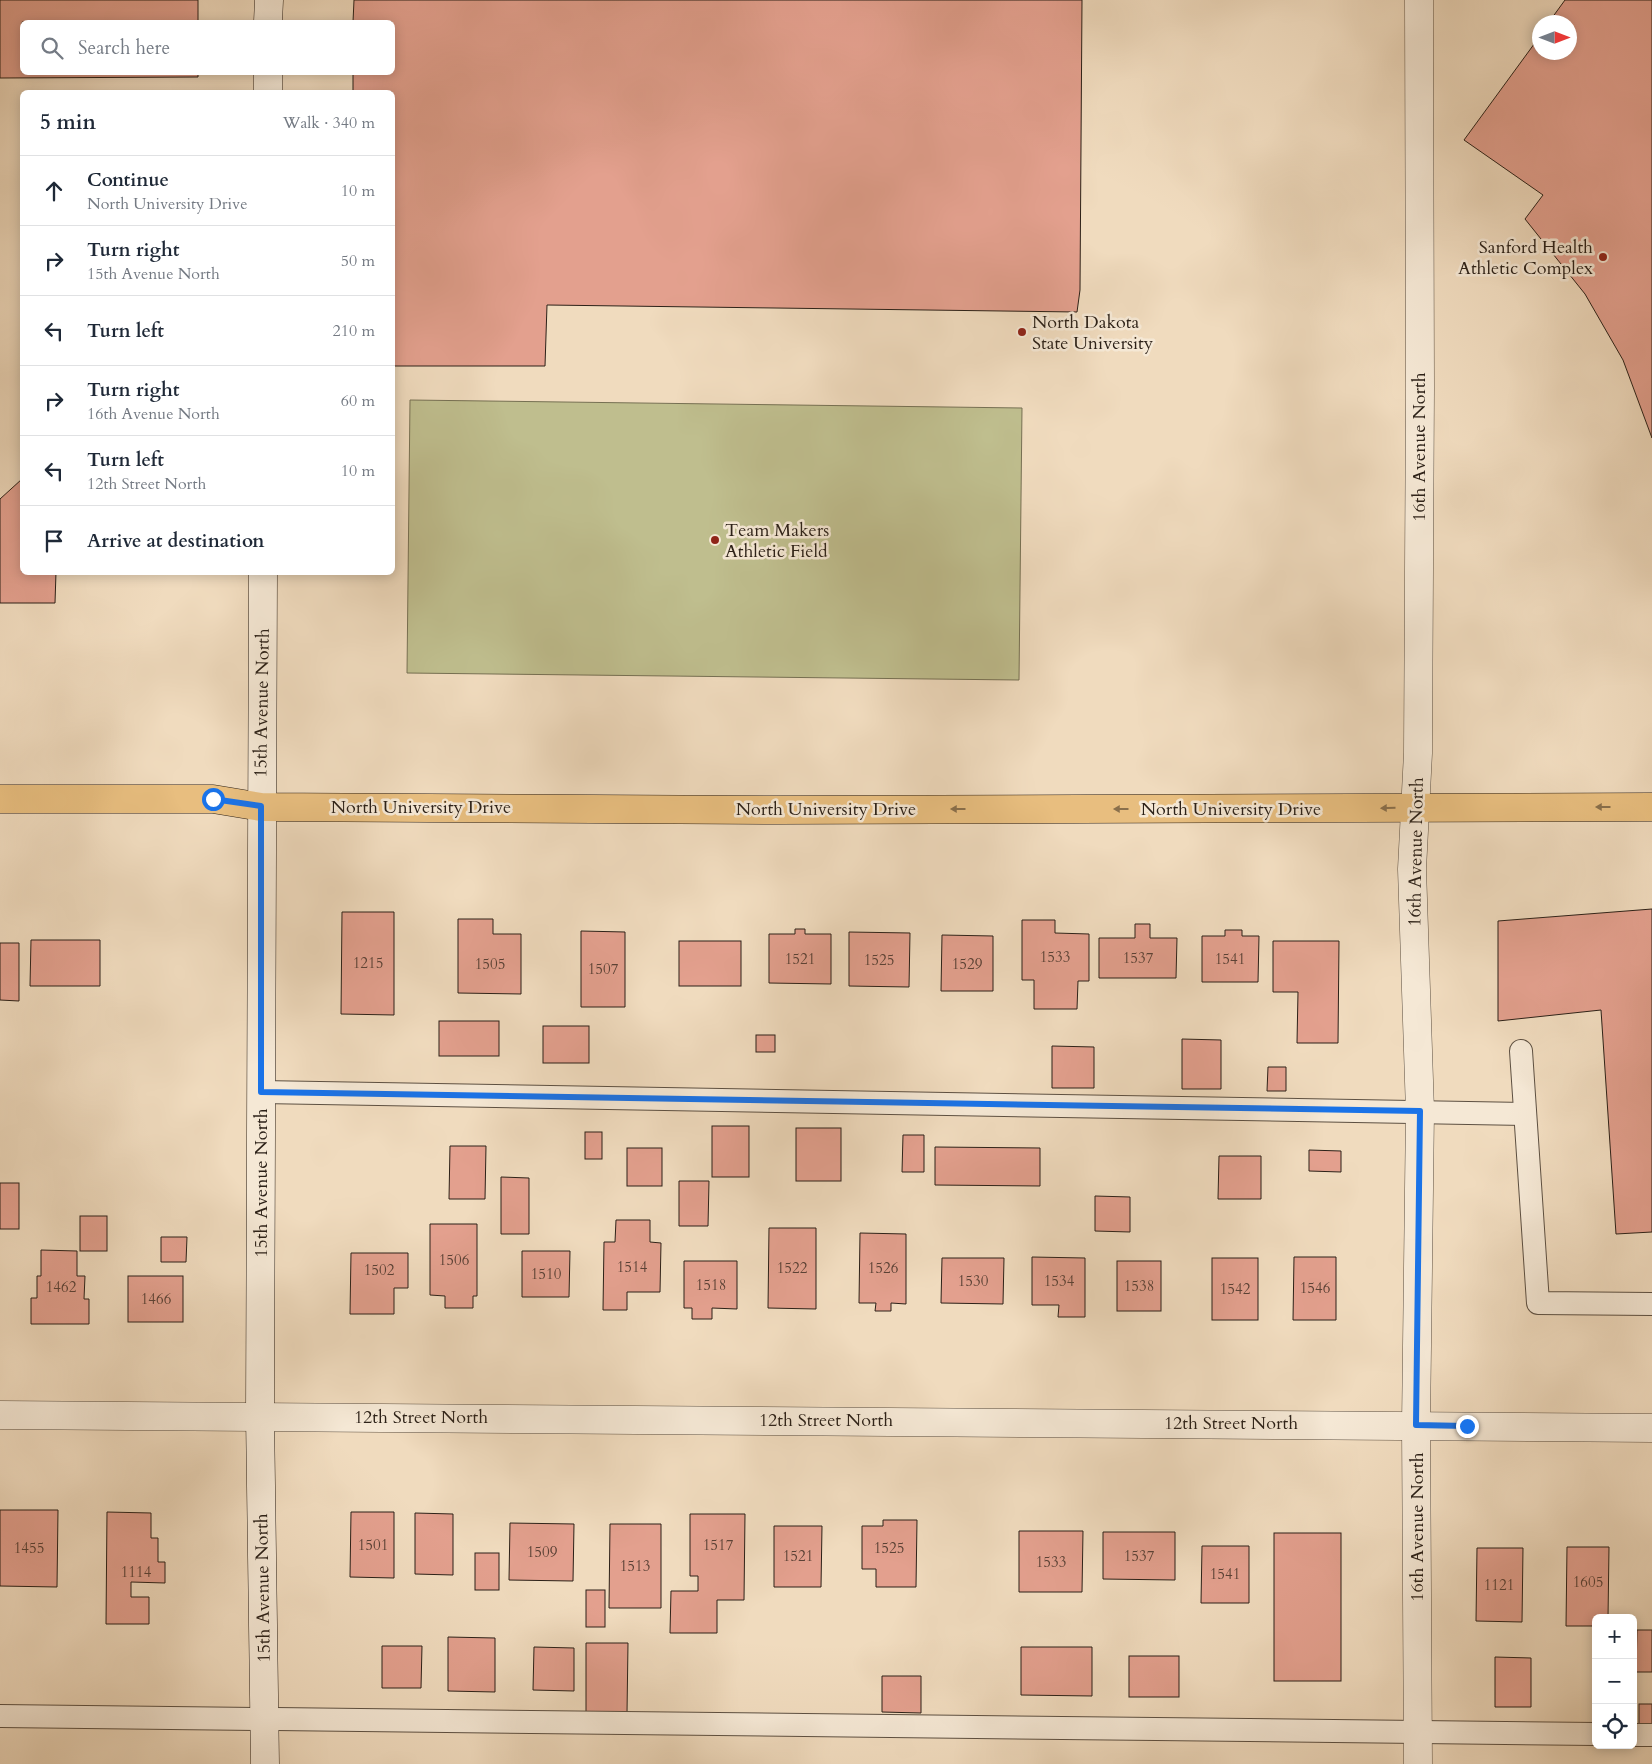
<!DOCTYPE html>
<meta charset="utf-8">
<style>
:root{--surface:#fff;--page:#f2f2f3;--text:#1f2937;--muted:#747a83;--line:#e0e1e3}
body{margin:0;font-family:Cardo,serif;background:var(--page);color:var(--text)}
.controls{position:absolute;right:15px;bottom:15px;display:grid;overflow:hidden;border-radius:8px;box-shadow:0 2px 12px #0003}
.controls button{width:45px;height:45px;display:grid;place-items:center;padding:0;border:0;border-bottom:1px solid var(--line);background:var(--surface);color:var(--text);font:25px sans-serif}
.compass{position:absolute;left:1532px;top:15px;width:45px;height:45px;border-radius:50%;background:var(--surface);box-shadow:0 2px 12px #0003;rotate:90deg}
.stop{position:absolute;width:15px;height:15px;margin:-11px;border:4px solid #1a73e8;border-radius:50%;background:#fff}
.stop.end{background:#1a73e8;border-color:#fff;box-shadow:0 1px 5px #0008}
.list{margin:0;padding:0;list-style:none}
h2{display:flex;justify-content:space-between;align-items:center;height:65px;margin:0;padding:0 20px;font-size:21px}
h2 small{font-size:16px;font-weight:400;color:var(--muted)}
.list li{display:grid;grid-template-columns:32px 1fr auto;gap:15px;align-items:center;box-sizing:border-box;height:70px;padding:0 20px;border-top:1px solid var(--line)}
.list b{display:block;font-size:19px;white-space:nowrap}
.list p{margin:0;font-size:16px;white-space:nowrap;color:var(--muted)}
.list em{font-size:16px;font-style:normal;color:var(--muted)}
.icon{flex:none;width:28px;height:28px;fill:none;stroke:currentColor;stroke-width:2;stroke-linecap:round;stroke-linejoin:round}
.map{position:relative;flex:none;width:1652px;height:1764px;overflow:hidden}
.search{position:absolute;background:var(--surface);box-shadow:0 2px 12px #0003;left:20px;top:20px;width:375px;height:55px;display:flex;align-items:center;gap:12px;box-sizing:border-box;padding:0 18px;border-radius:8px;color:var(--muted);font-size:19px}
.panel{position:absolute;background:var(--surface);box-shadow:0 2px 12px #0003;left:20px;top:90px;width:375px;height:485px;border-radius:8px}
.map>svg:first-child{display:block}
.green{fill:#bfbe8e;stroke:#767053}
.building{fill:#e3a08e;stroke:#2c2118}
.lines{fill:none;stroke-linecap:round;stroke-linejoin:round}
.lane-casing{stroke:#5d5042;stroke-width:24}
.street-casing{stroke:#5d5042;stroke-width:29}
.secondary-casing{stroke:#2c2118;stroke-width:29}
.primary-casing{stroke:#2c2118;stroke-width:29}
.lane{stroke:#f5e8d5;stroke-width:22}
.street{stroke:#f5e8d5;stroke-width:28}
.secondary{stroke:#f5e8d5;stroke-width:28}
.primary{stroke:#e8be7f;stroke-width:28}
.oneway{fill:#8a704c}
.route{stroke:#1a73e8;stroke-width:6}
.poi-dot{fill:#8f2418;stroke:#f5e8d5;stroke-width:2}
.labels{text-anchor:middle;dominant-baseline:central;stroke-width:5;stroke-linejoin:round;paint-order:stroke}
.number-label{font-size:15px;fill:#5a4136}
.poi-label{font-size:18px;fill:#2c2118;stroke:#f5e8d5;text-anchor:start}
.street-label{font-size:18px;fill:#2c2118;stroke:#f5e8d5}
</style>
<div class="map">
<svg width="1652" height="1764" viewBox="0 0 1652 1764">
<rect width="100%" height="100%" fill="#f0dbbe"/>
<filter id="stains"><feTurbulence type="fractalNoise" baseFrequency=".004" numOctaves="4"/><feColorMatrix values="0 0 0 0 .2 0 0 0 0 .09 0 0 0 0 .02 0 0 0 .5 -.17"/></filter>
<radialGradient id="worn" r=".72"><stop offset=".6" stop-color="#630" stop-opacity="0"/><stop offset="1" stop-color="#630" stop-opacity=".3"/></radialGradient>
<polygon class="green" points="410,400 1022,408 1019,680 407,673"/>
<g class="building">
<polygon points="0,0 198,0 198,22 22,22 22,72 198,72 198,77 0,78"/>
<polygon points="354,0 1082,0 1080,290 1077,312 547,305 545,366 392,366 392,92 353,92 353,72 392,72 392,22 353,22"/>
<polygon points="1565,0 1652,0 1652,438 1623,360 1585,294 1525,219 1543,195 1464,140 1540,36 1540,52 1570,52 1570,22 1549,22"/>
<polygon points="22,479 22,572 56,572 55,603 0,603 0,499"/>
<polygon points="1652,909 1652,1232 1616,1234 1601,1010 1498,1021 1498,921"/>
<polygon points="342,912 394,912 394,1015 341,1014"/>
<polygon points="458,919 493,919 493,934 521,934 521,994 458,993"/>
<polygon points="1022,920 1055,920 1055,933 1089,934 1089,981 1078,981 1077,1009 1034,1009 1034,980 1022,980"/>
<polygon points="1135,924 1150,924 1150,938 1177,938 1176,978 1099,978 1099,938 1135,938"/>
<polygon points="795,929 805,929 805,934 831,934 831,984 769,983 769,934 795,934"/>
<polygon points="1225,930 1242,930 1242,936 1259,936 1258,982 1202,982 1202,936 1225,936"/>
<polygon points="581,931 625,932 625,1007 581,1007"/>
<polygon points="849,932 910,933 909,987 849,986"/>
<polygon points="942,935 993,936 993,991 941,991"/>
<polygon points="31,940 100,940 100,986 30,986"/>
<rect x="679" y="941" width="62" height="45"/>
<polygon points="1273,941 1339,941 1338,1043 1297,1043 1298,992 1273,992"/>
<polygon points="0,943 19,943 19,1001 0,1000"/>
<rect x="439" y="1021" width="60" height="35"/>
<rect x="543" y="1026" width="46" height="37"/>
<rect x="756" y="1035" width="19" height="17"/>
<polygon points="1182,1039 1221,1040 1221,1089 1182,1089"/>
<polygon points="1052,1046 1094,1047 1094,1088 1052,1088"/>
<polygon points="1268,1067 1286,1067 1286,1091 1267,1091"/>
<rect x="712" y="1126" width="37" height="51"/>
<rect x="796" y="1128" width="45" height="53"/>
<rect x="585" y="1132" width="17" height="27"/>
<polygon points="903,1135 924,1135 924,1172 902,1172"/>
<polygon points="450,1146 486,1146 485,1199 449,1199"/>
<polygon points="935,1147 1040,1148 1040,1186 935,1185"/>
<rect x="627" y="1148" width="35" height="38"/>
<polygon points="1309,1150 1341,1151 1341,1172 1309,1171"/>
<polygon points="1219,1156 1261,1156 1261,1199 1218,1199"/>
<polygon points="501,1177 529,1178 529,1234 501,1234"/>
<polygon points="679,1181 709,1181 708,1226 679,1226"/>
<rect x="0" y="1183" width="19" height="46"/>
<polygon points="1095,1196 1130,1197 1130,1232 1095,1231"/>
<rect x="80" y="1216" width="27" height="35"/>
<polygon points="616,1220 650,1220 650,1242 661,1243 660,1292 627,1292 627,1310 603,1310 604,1242 615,1242"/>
<polygon points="430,1224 477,1224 477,1296 473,1296 473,1308 445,1308 445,1296 430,1295"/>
<polygon points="769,1228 816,1228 816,1309 768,1308"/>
<polygon points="860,1233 906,1234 906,1304 891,1303 891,1311 875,1311 876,1303 859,1303"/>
<polygon points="161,1237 187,1237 186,1262 161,1262"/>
<polygon points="41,1250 77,1251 77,1276 85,1276 84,1299 89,1299 89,1324 31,1324 31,1298 37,1298 37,1276 41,1276"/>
<polygon points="522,1251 570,1251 569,1297 522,1297"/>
<polygon points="351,1253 408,1253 408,1288 394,1288 394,1314 350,1314"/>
<polygon points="1032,1257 1085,1258 1085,1317 1058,1317 1059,1305 1032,1305"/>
<polygon points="1294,1257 1336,1257 1336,1320 1293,1320"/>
<polygon points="942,1258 1004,1258 1003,1304 941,1303"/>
<rect x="1212" y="1258" width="46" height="62"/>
<polygon points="684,1261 737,1261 737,1309 712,1308 712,1319 692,1319 692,1308 684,1308"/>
<rect x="1117" y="1261" width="44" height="50"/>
<rect x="128" y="1276" width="55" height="46"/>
<polygon points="0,1510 58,1510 57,1587 0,1586"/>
<polygon points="107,1512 151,1513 151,1538 158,1538 158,1562 165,1562 165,1583 131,1582 131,1597 149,1597 149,1624 106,1624"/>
<polygon points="351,1512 394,1512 394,1578 350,1577"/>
<polygon points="415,1513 453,1514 453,1575 415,1574"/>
<polygon points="690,1514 745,1514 744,1600 717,1600 717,1633 670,1633 671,1591 698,1591 698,1576 690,1576"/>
<polygon points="883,1520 917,1520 916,1587 876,1587 876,1569 862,1569 862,1526 883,1526"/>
<polygon points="510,1523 574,1524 573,1581 509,1580"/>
<polygon points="610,1524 661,1524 661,1608 609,1608"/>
<polygon points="774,1526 822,1526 821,1587 774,1587"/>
<polygon points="1019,1531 1083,1531 1082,1592 1019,1592"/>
<polygon points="1103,1532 1175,1532 1175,1580 1103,1579"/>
<rect x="1274" y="1533" width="67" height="148"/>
<polygon points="1202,1546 1249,1546 1249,1603 1201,1603"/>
<polygon points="1567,1547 1609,1547 1608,1618 1596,1618 1596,1626 1566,1626"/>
<polygon points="1477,1548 1523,1548 1522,1622 1476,1621"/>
<rect x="475" y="1553" width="24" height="37"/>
<rect x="586" y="1590" width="19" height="37"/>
<polygon points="1637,1630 1652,1630 1652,1672 1636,1672"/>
<polygon points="448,1637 495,1638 495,1692 448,1691"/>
<polygon points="586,1643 628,1643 627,1713 586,1713"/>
<polygon points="382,1646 422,1646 421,1688 382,1688"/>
<polygon points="534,1647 574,1648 574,1691 533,1690"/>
<polygon points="1021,1647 1092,1647 1092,1696 1021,1695"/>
<rect x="1129" y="1656" width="50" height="41"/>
<polygon points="1495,1657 1531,1658 1531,1707 1495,1707"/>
<polygon points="882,1676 921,1676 921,1713 882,1712"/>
<rect x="1639" y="1704" width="13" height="26"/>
</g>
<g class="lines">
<defs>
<g id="lane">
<polyline points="1521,1051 1538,1303 1652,1304"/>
<polyline points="261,1092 1525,1114"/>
<polyline points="0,1716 1596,1734"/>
<polyline points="1633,1735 1652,1735"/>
</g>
<g id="street">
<polyline points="0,1415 1652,1428"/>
<polyline points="1418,1764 1416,1425 1420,1111 1412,869 1418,753 1420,388 1419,0"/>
</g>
<g id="secondary">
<polyline points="268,22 269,0"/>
<polyline points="268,92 268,72"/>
<polyline points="263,572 260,1416 265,1764"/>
</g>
<polyline id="primary" points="0,799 213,799 261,807 776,810 1652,807"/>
</defs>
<use href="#lane" class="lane-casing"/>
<use href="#street" class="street-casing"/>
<use href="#secondary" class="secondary-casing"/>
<use href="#primary" class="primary-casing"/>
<use href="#lane" class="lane"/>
<use href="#street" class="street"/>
<use href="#secondary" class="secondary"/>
<use href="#primary" class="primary"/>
</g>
<defs><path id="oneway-solid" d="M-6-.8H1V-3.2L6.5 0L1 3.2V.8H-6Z" transform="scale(1.25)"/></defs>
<g class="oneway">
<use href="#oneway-solid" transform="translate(1603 807) rotate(180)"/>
<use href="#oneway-solid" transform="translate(1388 808) rotate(179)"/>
<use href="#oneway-solid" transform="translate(958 809) rotate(180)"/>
<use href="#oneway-solid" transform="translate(1121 809) rotate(180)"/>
</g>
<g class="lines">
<polyline class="route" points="213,799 261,806 261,1092 1420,1111 1416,1425 1467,1426"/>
</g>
<g class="poi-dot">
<circle cx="1603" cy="257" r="5"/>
<circle cx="1022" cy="332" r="5"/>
<circle cx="715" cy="540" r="5"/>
</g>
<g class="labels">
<g class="number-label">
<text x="1055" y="957">1533</text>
<text x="1138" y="958">1537</text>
<text x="800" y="959">1521</text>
<text x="1230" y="959">1541</text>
<text x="879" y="960">1525</text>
<text x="368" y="963">1215</text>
<text x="490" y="964">1505</text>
<text x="967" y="964">1529</text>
<text x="603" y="969">1507</text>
<text x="454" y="1260">1506</text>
<text x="632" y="1267">1514</text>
<text x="792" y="1268">1522</text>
<text x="883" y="1268">1526</text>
<text x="379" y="1270">1502</text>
<text x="546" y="1274">1510</text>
<text x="973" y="1281">1530</text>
<text x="1059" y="1281">1534</text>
<text x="711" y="1285">1518</text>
<text x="1139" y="1286">1538</text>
<text x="61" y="1287">1462</text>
<text x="1315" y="1288">1546</text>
<text x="1235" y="1289">1542</text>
<text x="156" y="1299">1466</text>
<text x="373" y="1545">1501</text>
<text x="718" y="1545">1517</text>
<text x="29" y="1548">1455</text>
<text x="889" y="1548">1525</text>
<text x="542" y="1552">1509</text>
<text x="798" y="1556">1521</text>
<text x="1139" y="1556">1537</text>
<text x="1051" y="1562">1533</text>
<text x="635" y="1566">1513</text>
<text x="136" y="1572">1114</text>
<text x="1225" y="1574">1541</text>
<text x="1588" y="1582">1605</text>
<text x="1499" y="1585">1121</text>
</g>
<g class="poi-label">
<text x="1593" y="247" text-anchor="end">Sanford Health<tspan x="1593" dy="21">Athletic Complex</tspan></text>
<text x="1032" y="322">North Dakota<tspan x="1032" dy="21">State University</tspan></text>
<text x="725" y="530">Team Makers<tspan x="725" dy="21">Athletic Field</tspan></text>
</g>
<g class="street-label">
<text transform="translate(1419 447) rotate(-90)">16th Avenue North</text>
<text transform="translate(262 703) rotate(-89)">15th Avenue North</text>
<text x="421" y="807">North University Drive</text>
<text x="826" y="809">North University Drive</text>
<text x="1231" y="809">North University Drive</text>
<text transform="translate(1416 852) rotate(-89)">16th Avenue North</text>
<text transform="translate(261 1183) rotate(-90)">15th Avenue North</text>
<text x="421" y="1417">12th Street North</text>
<text x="826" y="1420">12th Street North</text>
<text x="1231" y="1423">12th Street North</text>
<text transform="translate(1417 1527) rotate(-90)">16th Avenue North</text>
<text transform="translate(263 1588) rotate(-91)">15th Avenue North</text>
</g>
</g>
<rect width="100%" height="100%" filter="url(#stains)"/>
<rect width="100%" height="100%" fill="url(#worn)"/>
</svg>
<div class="controls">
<button>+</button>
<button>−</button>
<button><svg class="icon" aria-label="locate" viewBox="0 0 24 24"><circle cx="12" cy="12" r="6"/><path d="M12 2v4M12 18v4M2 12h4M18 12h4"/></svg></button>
</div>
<svg class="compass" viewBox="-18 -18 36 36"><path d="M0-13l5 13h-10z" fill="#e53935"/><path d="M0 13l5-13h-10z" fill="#747a83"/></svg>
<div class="stop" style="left:213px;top:799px"></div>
<div class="stop end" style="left:1467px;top:1426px"></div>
<div class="search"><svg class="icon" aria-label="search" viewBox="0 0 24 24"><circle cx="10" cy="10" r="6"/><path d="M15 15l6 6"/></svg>Search here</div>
<section class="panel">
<h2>5 min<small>Walk · 340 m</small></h2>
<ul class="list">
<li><svg class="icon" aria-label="ahead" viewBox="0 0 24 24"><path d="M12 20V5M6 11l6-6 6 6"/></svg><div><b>Continue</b><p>North University Drive</p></div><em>10 m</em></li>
<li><svg class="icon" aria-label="right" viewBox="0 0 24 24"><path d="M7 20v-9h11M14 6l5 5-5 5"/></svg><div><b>Turn right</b><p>15th Avenue North</p></div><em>50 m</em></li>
<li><svg class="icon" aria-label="left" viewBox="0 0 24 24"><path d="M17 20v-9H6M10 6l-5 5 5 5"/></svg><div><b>Turn left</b></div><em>210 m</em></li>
<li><svg class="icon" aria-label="right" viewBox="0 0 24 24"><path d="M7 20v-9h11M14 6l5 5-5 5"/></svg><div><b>Turn right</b><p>16th Avenue North</p></div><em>60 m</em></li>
<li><svg class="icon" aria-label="left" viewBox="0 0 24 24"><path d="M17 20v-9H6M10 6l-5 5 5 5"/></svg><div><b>Turn left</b><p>12th Street North</p></div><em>10 m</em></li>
<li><svg class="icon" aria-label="arrive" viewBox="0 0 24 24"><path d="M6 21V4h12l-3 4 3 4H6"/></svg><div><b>Arrive at destination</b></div></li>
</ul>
</section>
</div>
